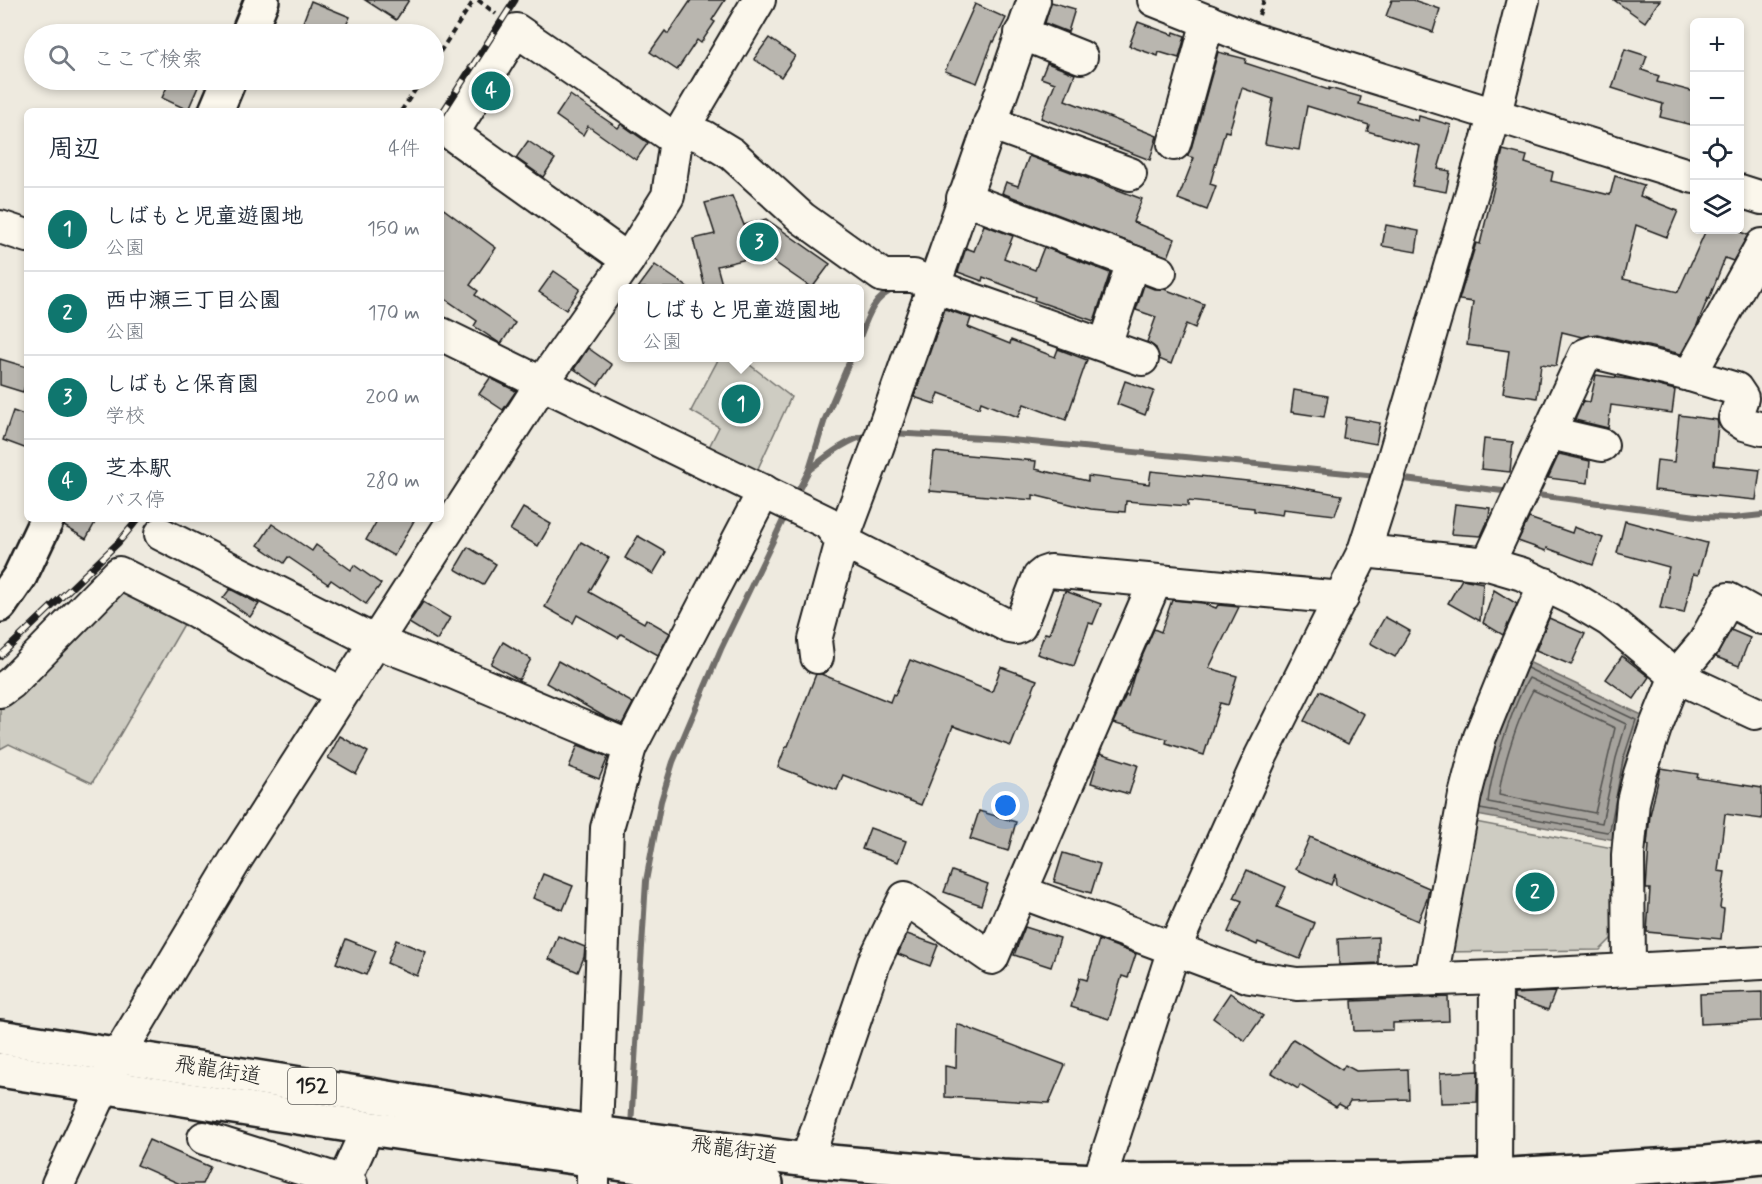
<!DOCTYPE html>
<html lang="ja">
<meta charset="utf-8">
<style>
:root{--surface:#fff;--page:#f6f6f7;--text:#1f2937;--muted:#747a83;--line:#e0e1e3;--accent:#0f766e}
body{margin:0;font-family:Mynerve,"Klee One",sans-serif;background:var(--page);color:var(--text)}
.controls{position:absolute;right:18px;top:18px;display:grid;overflow:hidden;border-radius:9px;box-shadow:0 3px 9px #0003}
.controls button{width:54px;height:54px;display:grid;place-items:center;padding:0;border:0;border-bottom:2px solid var(--line);background:var(--surface);color:var(--text);font:30px sans-serif}
.you{position:absolute;left:1006px;top:806px;width:21px;height:21px;margin:-15px;border:4px solid #fff;border-radius:50%;background:#1a73e8;box-shadow:0 0 0 9px #1a73e833}
.badge{display:grid;place-items:center;width:39px;height:39px;border-radius:50%;background:var(--accent);color:#fff;font-size:20px;font-weight:700}
.pin{position:absolute;translate:-50% -50%;border:3px solid #fff;box-shadow:0 2px 6px #0006}
.popup{position:absolute;left:618px;top:284px;width:246px;height:78px;box-sizing:border-box;display:grid;place-content:center;border-radius:9px;background:var(--surface);filter:drop-shadow(0 2px 4px #0005);font-size:20px;white-space:nowrap;color:var(--muted)}
.popup b{font-size:22px;color:var(--text)}
.popup::after{content:'';position:absolute;left:50%;top:100%;margin-left:-12px;border:12px solid transparent;border-top-color:var(--surface)}
.list{margin:0;padding:0;list-style:none}
h2{display:flex;justify-content:space-between;align-items:center;height:78px;margin:0;padding:0 24px;font-size:26px}
h2 small{font-size:20px;font-weight:400;color:var(--muted)}
.list li{display:grid;grid-template-columns:39px 1fr auto;gap:18px;align-items:center;box-sizing:border-box;height:84px;padding:0 24px;border-top:2px solid var(--line)}
.list b{display:block;font-size:22px;white-space:nowrap}
.list p{margin:0;font-size:20px;white-space:nowrap;color:var(--muted)}
.list em{font-size:20px;font-style:normal;color:var(--muted)}
.icon{flex:none;width:33px;height:33px;fill:none;stroke:currentColor;stroke-width:2;stroke-linecap:round;stroke-linejoin:round}
.map{position:relative;flex:none;width:1762px;height:1184px;overflow:hidden}
.search{position:absolute;background:var(--surface);box-shadow:0 3px 9px #0003;left:24px;top:24px;width:420px;height:66px;display:flex;align-items:center;gap:15px;box-sizing:border-box;padding:0 21px;border-radius:33px;color:var(--muted);font-size:22px}
.panel{position:absolute;background:var(--surface);box-shadow:0 3px 9px #0003;left:24px;top:108px;width:420px;height:414px;border-radius:9px}
.map>svg:first-child{display:block}
.green{fill:#ceccc2;stroke:#75746f;stroke-width:1.5}
.water{fill:#a6a39d;stroke:#6f6d69;stroke-width:1.5}
.lines{fill:none;stroke-linecap:round;stroke-linejoin:round}
.shore{stroke:#535250;stroke-width:1.5}
.stream{stroke:#6f6d69;stroke-width:6}
.building{fill:#b9b6af;stroke:#1c1c1c;stroke-width:1.5}
.minor-casing{stroke:#1c1c1c;stroke-width:36}
.highway-casing{stroke:#1c1c1c;stroke-width:38}
.path{stroke:#1c1c1c;stroke-width:4;stroke-dasharray:6 4.5;stroke-linecap:butt}
.minor{stroke:#fbf7ec;stroke-width:32}
.highway{stroke:#fbf7ec;stroke-width:33}
.rail-casing{stroke:#1c1c1c;stroke-width:7}
.rail{stroke:#fbf7ec;stroke-width:4.5;stroke-dasharray:14;stroke-linecap:butt}
.labels{text-anchor:middle;dominant-baseline:central;stroke-width:6;stroke-linejoin:round;paint-order:stroke}
.shield{fill:#fbf7ec;stroke:#5f5e5a;stroke-width:1.5}
.shield-label{font-size:21px;font-weight:bold;fill:#1c1c1c}
.street-label{font-size:22px;fill:#1c1c1c;stroke:#fbf7ec}
</style>
<div class="map">
<svg width="1762" height="1184" viewBox="0 0 1762 1184">
<rect width="100%" height="100%" fill="#eeeadf"/>
<filter id="ink" filterUnits="userSpaceOnUse"><feTurbulence type="fractalNoise" baseFrequency=".0167" numOctaves="2"/><feDisplacementMap in="SourceGraphic" scale="12" xChannelSelector="R" yChannelSelector="G"/><feConvolveMatrix kernelMatrix="1 2 1 2 8 2 1 2 1" color-interpolation-filters="sRGB"/></filter>
<g filter="url(#ink)">
<g class="green">
<polygon points="719,358 741,358 791,397 755,475 706,453 719,427 691,411"/>
<polygon points="121,578 190,614 92,783 9,744 0,749 0,685"/>
<polygon points="1470,821 1613,848 1614,936 1600,950 1444,952"/>
</g>
<polygon class="water" points="1522,659 1644,716 1615,840 1471,814"/>
<g class="lines">
<g class="shore">
<path d="M 1529,678 L 1626,724 L 1616,758 L 1602,823 L 1488,802 C 1491,772 1513,704 1529,678 Z"/>
<path d="M 1533,690 L 1615,728 L 1595,813 L 1499,795 C 1502,766 1519,715 1533,690 Z"/>
<polyline points="1480,809 1607,832 1610,830 1623,760 1636,720 1527,668"/>
</g>
<g class="stream">
<path d="M 860,337 C 867,318 874,296 895,289"/>
<polyline points="891,433 1001,439 1377,476"/>
<path d="M 809,470 C 828,455 847,439 872,434"/>
<polyline points="1396,478 1511,492"/>
<polyline points="1530,494 1704,517 1734,518 1762,515"/>
<polyline points="795,497 809,470 825,419 851,358"/>
<polyline points="631,1126 646,881 661,801 673,762 721,649 786,514"/>
</g>
</g>
<g class="building">
<polygon points="365,0 409,0 396,20"/>
<polygon points="691,0 725,0 712,20 715,22 701,43 697,40 677,70 650,52 665,31 668,34"/>
<polygon points="1392,0 1413,0 1440,9 1433,32 1386,16"/>
<polygon points="1614,0 1660,0 1645,22"/>
<polygon points="311,1 350,17 342,34 309,34 300,30"/>
<polygon points="1051,2 1075,9 1068,32 1045,23"/>
<polygon points="975,4 1006,18 994,42 993,41 977,83 945,71"/>
<polygon points="1138,22 1173,35 1174,32 1185,36 1179,58 1159,52 1158,56 1129,46"/>
<polygon points="769,38 795,56 781,77 754,59"/>
<polygon points="1625,49 1647,56 1642,70 1659,76 1657,82 1695,92 1695,115 1692,125 1660,117 1663,104 1612,88"/>
<polygon points="1218,52 1246,59 1245,63 1329,90 1329,88 1361,97 1359,104 1418,121 1419,116 1451,125 1438,169 1450,171 1446,192 1412,186 1420,146 1367,131 1369,125 1307,106 1299,150 1265,144 1273,99 1242,88 1229,132 1225,131 1210,184 1216,186 1207,210 1178,199 1194,158 1187,156 1191,149"/>
<polygon points="1047,63 1075,74 1065,100 1157,136 1150,160 1041,118 1055,83 1041,78"/>
<polygon points="170,80 201,80 188,110 162,98"/>
<polygon points="570,95 618,128 621,124 648,143 636,160 588,126 583,135 556,116"/>
<polygon points="528,141 555,159 543,177 516,158"/>
<polygon points="1503,150 1527,156 1525,163 1553,172 1551,181 1610,195 1615,176 1644,185 1640,196 1678,211 1667,237 1636,225 1623,279 1678,292 1706,230 1735,230 1748,235 1733,261 1725,258 1709,299 1708,298 1697,325 1681,354 1597,334 1582,337 1562,332 1556,366 1541,364 1537,398 1503,393 1509,351 1467,345 1473,302 1459,300 1476,243 1480,244"/>
<polygon points="1029,156 1142,199 1133,222 1175,239 1168,257 1002,193 1006,182 1018,186"/>
<polygon points="732,196 744,225 766,219 830,264 812,288 764,255 717,266 723,288 705,288 693,239 715,234 705,203"/>
<polygon points="441,207 496,248 470,285 478,291 475,295 515,323 501,344 474,326 477,321 441,296"/>
<polygon points="984,225 1013,236 1004,258 1035,270 1044,247 1110,273 1094,321 1034,300 1035,297 983,277 982,281 958,272 966,248 974,251"/>
<polygon points="1386,225 1419,231 1416,252 1382,246"/>
<polygon points="655,265 689,288 638,288"/>
<polygon points="554,271 580,289 566,310 539,292"/>
<polygon points="1144,285 1154,289 1164,289 1204,304 1195,328 1186,324 1171,364 1159,359 1156,348 1147,342 1156,317 1136,310"/>
<polygon points="945,309 971,318 968,327 1010,344 1011,340 1055,357 1058,349 1087,360 1066,420 1024,404 1018,417 981,402 979,408 939,393 935,404 914,397"/>
<polygon points="588,348 612,365 598,385 574,369"/>
<polygon points="0,359 27,367 27,379 23,392 0,385"/>
<polygon points="1596,375 1635,380 1675,390 1672,413 1611,405 1608,428 1575,420 1583,401 1590,402"/>
<polygon points="490,378 516,391 503,410 479,394"/>
<polygon points="1125,381 1154,391 1145,415 1117,404"/>
<polygon points="1294,390 1328,396 1324,417 1291,412"/>
<polygon points="13,411 27,416 27,449 3,440"/>
<polygon points="1679,415 1717,420 1718,424 1714,465 1760,470 1756,500 1654,490 1657,460 1674,462"/>
<polygon points="1346,417 1380,423 1376,444 1343,438"/>
<polygon points="1484,439 1513,442 1510,472 1481,469"/>
<polygon points="934,452 1036,461 1035,469 1088,481 1088,476 1149,484 1151,471 1286,485 1342,495 1335,515 1283,509 1282,515 1254,511 1254,508 1188,501 1188,506 1126,501 1125,512 1091,509 1033,495 1033,500 930,491"/>
<polygon points="1559,454 1590,461 1588,483 1548,478"/>
<polygon points="1455,504 1490,508 1489,518 1481,536 1451,534"/>
<polygon points="523,508 551,524 538,546 510,530"/>
<polygon points="1529,518 1572,533 1574,527 1603,538 1593,565 1547,548 1546,551 1518,541"/>
<polygon points="65,519 97,519 86,539 64,526"/>
<polygon points="378,519 415,519 394,556 366,540"/>
<polygon points="1625,521 1707,543 1698,575 1693,574 1684,613 1660,608 1669,567 1617,553"/>
<polygon points="272,524 312,551 316,545 351,570 354,565 381,584 366,604 331,580 328,584 288,557 284,563 258,545"/>
<polygon points="638,536 666,552 653,574 625,558"/>
<polygon points="581,542 609,558 589,592 644,623 646,619 670,633 658,655 621,634 618,638 577,615 573,623 545,607"/>
<polygon points="468,547 496,564 483,585 455,569"/>
<polygon points="1462,579 1483,583 1480,621 1448,603"/>
<polygon points="230,589 259,604 250,617 223,598"/>
<polygon points="1494,590 1517,604 1503,635 1483,623"/>
<polygon points="1065,591 1101,604 1093,624 1089,623 1074,666 1037,654 1045,633 1049,634"/>
<polygon points="1172,600 1203,603 1216,608 1218,605 1239,607 1209,668 1237,676 1228,705 1220,703 1204,755 1166,743 1167,739 1113,723 1126,695 1128,696 1134,675 1154,629 1161,632"/>
<polygon points="423,602 450,618 437,640 409,623"/>
<polygon points="1385,617 1410,631 1395,657 1370,643"/>
<polygon points="1549,618 1585,634 1571,665 1536,650"/>
<polygon points="1731,630 1750,638 1739,666 1716,657"/>
<polygon points="503,642 531,659 519,680 491,664"/>
<polygon points="1622,656 1649,677 1634,699 1606,679"/>
<polygon points="910,660 992,692 1001,667 1037,680 1011,746 953,726 921,805 843,775 837,790 778,767 786,746 788,746 816,674 821,674 890,702 893,694 895,695"/>
<polygon points="558,661 633,703 622,724 605,717 546,683"/>
<polygon points="1320,691 1364,714 1348,744 1304,721"/>
<polygon points="340,736 368,752 356,774 328,758"/>
<polygon points="578,745 608,757 599,779 569,767"/>
<polygon points="1100,753 1138,765 1129,794 1091,783"/>
<polygon points="1661,768 1698,774 1697,778 1762,788 1762,819 1725,814 1718,871 1725,872 1720,908 1724,909 1721,939 1647,932 1650,889 1646,889 1649,845 1647,845 1650,815"/>
<polygon points="979,811 1016,822 1008,851 970,839"/>
<polygon points="870,828 906,841 898,862 862,849"/>
<polygon points="1310,837 1429,888 1427,899 1418,921 1336,885 1335,874 1331,885 1296,869"/>
<polygon points="1063,853 1100,864 1091,893 1054,882"/>
<polygon points="1247,870 1286,887 1277,907 1315,923 1300,959 1258,942 1257,945 1228,932 1242,901 1234,898"/>
<polygon points="952,871 988,884 981,905 944,892"/>
<polygon points="543,874 573,886 563,910 533,898"/>
<polygon points="1025,927 1060,938 1051,967 1014,955"/>
<polygon points="907,934 938,945 930,966 898,954"/>
<polygon points="558,936 585,947 584,957 578,972 549,959"/>
<polygon points="1378,937 1378,963 1339,965 1338,939"/>
<polygon points="346,939 376,951 366,975 336,963"/>
<polygon points="396,940 426,952 417,976 387,963"/>
<polygon points="1099,940 1136,954 1128,978 1122,976 1109,1019 1071,1007 1080,978 1087,980"/>
<polygon points="1555,992 1548,1010 1514,998 1514,994"/>
<polygon points="1762,992 1762,1021 1701,1024 1700,994"/>
<polygon points="1230,993 1263,1016 1245,1041 1213,1018"/>
<polygon points="1448,997 1449,1021 1393,1023 1393,1030 1354,1031 1352,1001"/>
<polygon points="957,1024 1065,1065 1049,1103 945,1097 945,1066 956,1068"/>
<polygon points="1293,1039 1342,1070 1345,1065 1356,1071 1408,1069 1409,1099 1350,1101 1346,1108 1339,1104 1336,1107 1300,1085 1298,1089 1272,1073"/>
<polygon points="1478,1071 1477,1102 1441,1103 1440,1073"/>
<polygon points="149,1140 210,1167 202,1184 180,1184 137,1165"/>
</g>
<g class="lines">
<defs>
<g id="minor">
<polyline points="1154,0 1252,39 1694,177"/>
<polyline points="1021,33 1081,57"/>
<polyline points="990,123 1130,174"/>
<polyline points="683,129 704,137 732,154 802,218 880,274 883,276 914,276 934,286 1142,359"/>
<polyline points="1174,144 1208,21"/>
<polyline points="1740,191 1762,198"/>
<polyline points="963,198 1160,272"/>
<polyline points="0,227 27,236"/>
<polyline points="628,260 452,134 516,30 676,140"/>
<polyline points="441,334 828,523 842,541 1010,627 1016,628 1020,626 1039,577 1044,573 1050,571 1342,598"/>
<polyline points="1105,345 1133,262"/>
<polyline points="1690,375 1762,245"/>
<polyline points="1550,433 1602,445"/>
<polyline points="161,534 374,641 431,663 630,747"/>
<polyline points="1364,551 1488,564 1522,574 1574,599 1609,620 1676,676 1755,713"/>
<polyline points="1488,564 1585,355 1593,352 1690,375 1736,389 1742,398 1735,418 1744,424 1762,429"/>
<polyline points="817,657 815,640 842,541 877,448 1034,0"/>
<polyline points="0,691 11,683 119,573 197,612 254,646 341,693"/>
<polyline points="1021,892 1250,977 1297,984 1496,977"/>
<polyline points="1629,969 1628,855 1633,802 1640,774 1655,728 1676,676 1704,643 1728,599 1762,618"/>
<polyline points="1431,979 1465,795 1480,737 1510,663 1545,584"/>
<polyline points="596,1133 607,828 630,747 764,491"/>
<polyline points="204,1138 351,1184"/>
<polyline points="807,1160 875,960 905,898 992,958 1155,582"/>
<polyline points="1495,1176 1496,977 1762,963"/>
<polyline points="344,1181 368,1128"/>
<polyline points="58,1184 118,1056 236,859 542,383 628,260 668,196 676,140 759,0"/>
<polyline points="593,1184 593,1161"/>
<polyline points="1098,1184 1174,949 1261,756 1364,551 1392,464 1495,114 1523,0"/>
</g>
<g id="highway">
<polyline points="248,34 262,0"/>
<polyline points="216,111 229,80"/>
<polyline points="0,605 20,576 47,519"/>
<polyline points="0,1037 382,1097 596,1133 807,1160 1002,1177 1099,1181 1404,1179 1495,1176 1706,1163 1762,1157"/>
<polyline points="0,1070 368,1128 766,1184"/>
</g>
</defs>
<use href="#minor" class="minor-casing"/>
<use href="#highway" class="highway-casing"/>
<g class="path">
<polyline points="478,0 496,14"/>
<polyline points="1259,15 1264,0"/>
<polyline points="434,61 474,0"/>
<polyline points="401,111 422,80"/>
</g>
<use href="#minor" class="minor"/>
<use href="#highway" class="highway"/>
<defs>
<g id="rail">
<polyline points="441,115 515,0"/>
<polyline points="0,656 118,543 138,519"/>
</g>
</defs>
<use href="#rail" class="rail-casing"/>
<use href="#rail" class="rail"/>
</g>
</g>
<g class="labels">
<rect class="shield" x="288" y="1068" width="48" height="36" rx="4.5"/>
<g class="shield-label">
<text x="312" y="1086">152</text>
</g>
<g class="street-label">
<text transform="translate(218 1071) rotate(9)">飛龍街道</text>
<text transform="translate(734 1150) rotate(8)">飛龍街道</text>
</g>
</g>
</svg>
<div class="controls">
<button>+</button>
<button>−</button>
<button><svg class="icon" aria-label="locate" viewBox="0 0 24 24"><circle cx="12" cy="12" r="6"/><path d="M12 2v4M12 18v4M2 12h4M18 12h4"/></svg></button>
<button><svg class="icon" aria-label="layers" viewBox="0 0 24 24"><path d="M12 4l9 5-9 5-9-5zM3 14l9 5 9-5"/></svg></button>
</div>
<div class="you"></div>
<div class="pin badge" style="left:741px;top:404px">1</div>
<div class="popup"><b>しばもと児童遊園地</b>公園</div>
<div class="pin badge" style="left:1535px;top:892px">2</div>
<div class="pin badge" style="left:759px;top:242px">3</div>
<div class="pin badge" style="left:491px;top:91px">4</div>
<div class="search"><svg class="icon" aria-label="search" viewBox="0 0 24 24"><circle cx="10" cy="10" r="6"/><path d="M15 15l6 6"/></svg>ここで検索</div>
<section class="panel">
<h2>周辺<small>4件</small></h2>
<ul class="list">
<li><span class="badge">1</span><div><b>しばもと児童遊園地</b><p>公園</p></div><em>150 m</em></li>
<li><span class="badge">2</span><div><b>西中瀬三丁目公園</b><p>公園</p></div><em>170 m</em></li>
<li><span class="badge">3</span><div><b>しばもと保育園</b><p>学校</p></div><em>200 m</em></li>
<li><span class="badge">4</span><div><b>芝本駅</b><p>バス停</p></div><em>280 m</em></li>
</ul>
</section>
</div>
